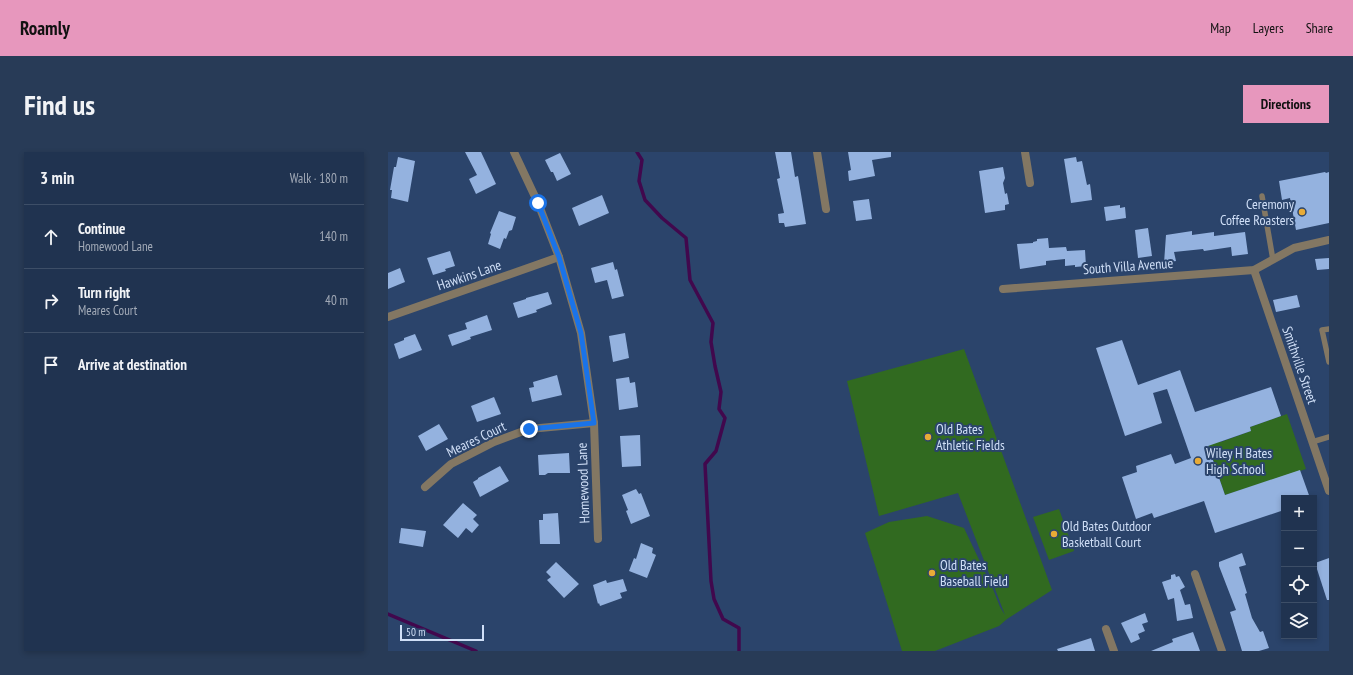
<!DOCTYPE html>
<meta charset="utf-8">
<style>
:root{--surface:#203350;--page:#283b57;--text:#f1f3f6;--muted:#a2aab7;--line:#3d4e67;--accent:#e797bd}
body{margin:0;font-family:"PT Sans Narrow",sans-serif;background:var(--page);color:var(--text)}
.controls{position:absolute;right:12px;bottom:12px;display:grid;overflow:hidden;border-radius:0px;box-shadow:0 2px 6px #0003}
.controls button{width:36px;height:36px;display:grid;place-items:center;padding:0;border:0;border-bottom:1px solid var(--line);background:var(--surface);color:var(--text);font:20px sans-serif}
.scale{position:absolute;left:12px;bottom:10px;width:84px;box-sizing:border-box;padding-left:4px;border:2px solid #d0dff7;border-top:0;font-size:11px;line-height:14px;white-space:nowrap;color:#d0dff7;-webkit-text-stroke:3px #2b446b;paint-order:stroke}
.stop{position:absolute;width:12px;height:12px;margin:-9px;border:3px solid #1a73e8;border-radius:50%;background:#fff}
.stop.end{background:#1a73e8;border-color:#fff;box-shadow:0 1px 4px #0008}
.list{margin:0;padding:0;list-style:none}
h2{display:flex;justify-content:space-between;align-items:center;height:52px;margin:0;padding:0 16px;font-size:17px}
h2 small{font-size:13px;font-weight:400;color:var(--muted)}
.list li{display:grid;grid-template-columns:26px 1fr auto;gap:12px;align-items:center;box-sizing:border-box;height:64px;padding:0 16px;border-top:1px solid var(--line)}
.list b{display:block;font-size:15px;white-space:nowrap}
.list p{margin:0;font-size:13px;white-space:nowrap;color:var(--muted)}
.list em{font-size:13px;font-style:normal;color:var(--muted)}
.icon{flex:none;width:22px;height:22px;fill:none;stroke:currentColor;stroke-width:2;stroke-linecap:round;stroke-linejoin:round}
.map{position:relative;flex:none;width:941px;height:499px;overflow:hidden;border-radius:0px}
header{display:flex;align-items:center;gap:24px;box-sizing:border-box;height:56px;padding:0 20px;background:var(--accent);color:#111}
header strong{font-size:19px}
nav{display:flex;gap:22px;margin-inline-start:auto;font-size:14px}
.intro{display:flex;align-items:center;justify-content:space-between;box-sizing:border-box;height:96px;padding:0 24px}
h1{margin:0;font-size:28px}
.button{padding:10px 18px;border-radius:0px;background:var(--accent);color:#111;font-size:14px;font-weight:700}
main{display:flex;gap:24px;padding:0 24px}
aside{flex:1;background:var(--surface);border-radius:0px;box-shadow:0 2px 6px #0003}
.map>svg:first-child{display:block}
.green{fill:#316a20}
.lines{fill:none;stroke-linecap:round;stroke-linejoin:round}
.stream{stroke:#41084d;stroke-width:3.5}
.building{fill:#94b2df}
.lane{stroke:#837763;stroke-width:5.5}
.street{stroke:#837763;stroke-width:8}
.route{stroke:#1a73e8;stroke-width:5}
.poi-dot{fill:#e8ab37;stroke:#2b446b;stroke-width:1.5}
.labels{text-anchor:middle;dominant-baseline:central;stroke-width:4;stroke-linejoin:round;paint-order:stroke}
.poi-label{font-size:14px;fill:#d0dff7;stroke:#2b446b;text-anchor:start}
.street-label{font-size:14px;fill:#d0dff7;stroke:#2b446b}
</style>
<header>
<strong>Roamly</strong>
<nav><a>Map</a><a>Layers</a><a>Share</a></nav>
</header>
<div class="intro"><h1>Find us</h1><a class="button">Directions</a></div>
<main>
<aside>
<h2>3 min<small>Walk · 180 m</small></h2>
<ul class="list">
<li><svg class="icon" aria-label="ahead" viewBox="0 0 24 24"><path d="M12 20V5M6 11l6-6 6 6"/></svg><div><b>Continue</b><p>Homewood Lane</p></div><em>140 m</em></li>
<li><svg class="icon" aria-label="right" viewBox="0 0 24 24"><path d="M7 20v-9h11M14 6l5 5-5 5"/></svg><div><b>Turn right</b><p>Meares Court</p></div><em>40 m</em></li>
<li><svg class="icon" aria-label="arrive" viewBox="0 0 24 24"><path d="M6 21V4h12l-3 4 3 4H6"/></svg><div><b>Arrive at destination</b></div></li>
</ul>
</aside>
<div class="map">
<svg width="941" height="499" viewBox="0 0 941 499">
<rect width="100%" height="100%" fill="#2b446b"/>
<g class="green">
<polygon points="576,197 664,438 619,467 611,474 547,499 514,499 477,381 501,370 539,364 576,376 605,437 612,455 617,463 570,341 491,364 459,229"/>
<polygon points="899,262 918,317 837,343 819,289 833,290 863,279 862,275"/>
<polygon points="671,357 686,399 661,408 645,365"/>
</g>
<g class="lines">
<g class="stream">
<polyline points="249,0 254,8 251,29 257,48 274,66 298,86 302,128 325,171 323,190 327,214 333,240 331,257 337,266 328,299 317,312 323,429 326,447 335,467 351,476 351,499"/>
<polyline points="0,462 88,499"/>
</g>
</g>
<g class="building">
<polygon points="77,0 93,0 108,32 88,42 81,27 89,23"/>
<polygon points="387,0 403,0 407,25 410,24 418,72 397,75 396,71 391,71 390,62 396,61 389,27 392,26"/>
<polygon points="460,0 503,0 503,5 484,8 487,24 461,29 460,19 463,18"/>
<polygon points="172,1 183,22 169,29 165,20 163,20 157,8"/>
<polygon points="10,5 27,9 20,50 3,46 4,38 2,38 6,15 8,15"/>
<polygon points="688,5 689,10 694,9 699,33 702,32 704,48 683,51 676,7"/>
<polygon points="615,15 617,26 615,31 617,42 619,41 621,52 617,53 617,58 597,61 591,19"/>
<polygon points="937,20 938,21 941,20 941,71 908,78 902,46 894,48 891,29"/>
<polygon points="214,43 221,61 191,74 184,56"/>
<polygon points="481,47 484,67 468,69 465,49"/>
<polygon points="732,53 732,56 737,55 738,66 718,69 716,55"/>
<polygon points="111,59 128,65 124,78 121,79 118,87 116,86 112,97 100,92 103,82 102,81"/>
<polygon points="760,76 764,104 750,106 747,78"/>
<polygon points="804,79 804,83 826,80 826,84 857,80 860,102 844,104 843,95 816,99 815,97 786,100 788,109 776,111 778,83"/>
<polygon points="660,86 661,96 678,95 679,99 697,98 698,114 687,115 687,113 677,114 677,107 658,109 658,113 632,117 629,92 645,91 645,90 649,89 649,87"/>
<polygon points="62,99 67,114 57,117 58,119 45,123 39,106"/>
<polygon points="941,106 941,117 929,118 927,107"/>
<polygon points="225,110 227,118 229,117 236,144 224,147 219,128 207,131 203,116"/>
<polygon points="12,116 17,130 0,137 0,121"/>
<polygon points="160,140 164,152 148,158 149,160 130,166 125,151 138,147 138,146"/>
<polygon points="909,143 912,155 888,160 885,148"/>
<polygon points="99,163 104,178 82,185 83,187 64,194 60,183 79,177 77,171"/>
<polygon points="237,181 241,206 225,210 221,184"/>
<polygon points="27,182 34,198 11,207 6,192 16,188 16,186"/>
<polygon points="734,188 750,233 792,218 807,260 883,235 893,264 862,275 863,279 820,294 837,343 912,318 922,346 896,346 896,358 827,381 816,349 766,366 764,361 748,367 734,325 749,320 748,314 783,302 787,312 803,306 779,237 765,241 774,271 737,284 708,196"/>
<polygon points="169,223 174,243 144,250 141,236 146,235 145,230"/>
<polygon points="241,225 242,231 247,230 250,255 231,258 228,227"/>
<polygon points="106,245 113,262 89,270 83,254"/>
<polygon points="51,272 60,287 38,299 30,284"/>
<polygon points="252,283 253,314 234,315 232,284"/>
<polygon points="181,301 182,321 160,321 157,323 151,323 150,303"/>
<polygon points="112,314 121,329 92,345 85,330 90,327 90,326"/>
<polygon points="248,337 251,342 253,341 262,364 243,372 238,359 240,358 234,343"/>
<polygon points="75,351 89,363 85,367 91,373 84,381 78,376 70,386 55,373"/>
<polygon points="170,361 172,392 152,392 151,368 155,368 155,362"/>
<polygon points="13,376 38,379 35,395 11,391"/>
<polygon points="253,391 265,396 264,401 268,403 259,426 241,419 246,406 248,407"/>
<polygon points="854,401 858,413 851,415 859,441 857,442 864,466 872,480 875,479 881,496 871,499 854,499 842,460 848,458 831,414 831,410"/>
<polygon points="941,406 941,448 939,448 927,411"/>
<polygon points="168,410 191,432 176,446 159,428 163,425 158,420"/>
<polygon points="787,422 788,425 791,424 797,435 792,438 797,453 802,452 805,466 789,469 786,446 780,448 774,430 783,427 783,423"/>
<polygon points="235,427 239,439 232,441 234,446 212,454 211,451 210,452 205,433 218,428 219,431"/>
<polygon points="757,461 760,470 754,472 757,479 750,482 752,487 743,491 733,471"/>
<polygon points="805,480 812,499 763,499 785,490 784,487"/>
<polygon points="703,486 707,499 670,499 669,497"/>
</g>
<g class="lines">
<g class="lane">
<polyline points="874,44 885,108"/>
<polyline points="941,177 934,178 941,210"/>
<polyline points="924,290 941,285"/>
</g>
<g class="street">
<polyline points="126,0 150,51 171,105 193,181 206,271 210,387"/>
<polyline points="429,0 438,57"/>
<polyline points="637,0 642,31"/>
<polyline points="866,118 941,339"/>
<polyline points="615,137 866,118 906,96 941,88"/>
<polyline points="0,165 171,105"/>
<polyline points="37,335 63,312 106,290 141,277 206,271"/>
<polyline points="807,422 834,499"/>
<polyline points="718,477 726,499"/>
</g>
</g>
<g class="lines">
<polyline class="route" points="141,277 206,271 193,181 171,105 150,51"/>
</g>
<g class="poi-dot">
<circle cx="914" cy="60" r="4"/>
<circle cx="540" cy="285" r="4"/>
<circle cx="810" cy="309" r="4"/>
<circle cx="666" cy="382" r="4"/>
<circle cx="544" cy="421" r="4"/>
</g>
<g class="labels">
<g class="poi-label">
<text x="906" y="52" text-anchor="end">Ceremony<tspan x="906" dy="16">Coffee Roasters</tspan></text>
<text x="548" y="277">Old Bates<tspan x="548" dy="16">Athletic Fields</tspan></text>
<text x="818" y="301">Wiley H Bates<tspan x="818" dy="16">High School</tspan></text>
<text x="674" y="374">Old Bates Outdoor<tspan x="674" dy="16">Basketball Court</tspan></text>
<text x="552" y="413">Old Bates<tspan x="552" dy="16">Baseball Field</tspan></text>
</g>
<g class="street-label">
<text transform="translate(740 114) rotate(-4)">South Villa Avenue</text>
<text transform="translate(81 123) rotate(-19)">Hawkins Lane</text>
<text transform="translate(912 213) rotate(71)">Smithville Street</text>
<text transform="translate(88 287) rotate(-26)">Meares Court</text>
<text transform="translate(195 331) rotate(-92)">Homewood Lane</text>
</g>
</g>
</svg>
<div class="controls">
<button>+</button>
<button>−</button>
<button><svg class="icon" aria-label="locate" viewBox="0 0 24 24"><circle cx="12" cy="12" r="6"/><path d="M12 2v4M12 18v4M2 12h4M18 12h4"/></svg></button>
<button><svg class="icon" aria-label="layers" viewBox="0 0 24 24"><path d="M12 4l9 5-9 5-9-5zM3 14l9 5 9-5"/></svg></button>
</div>
<div class="scale">50 m</div>
<div class="stop" style="left:150px;top:51px"></div>
<div class="stop end" style="left:141px;top:277px"></div>
</div>
</main>
